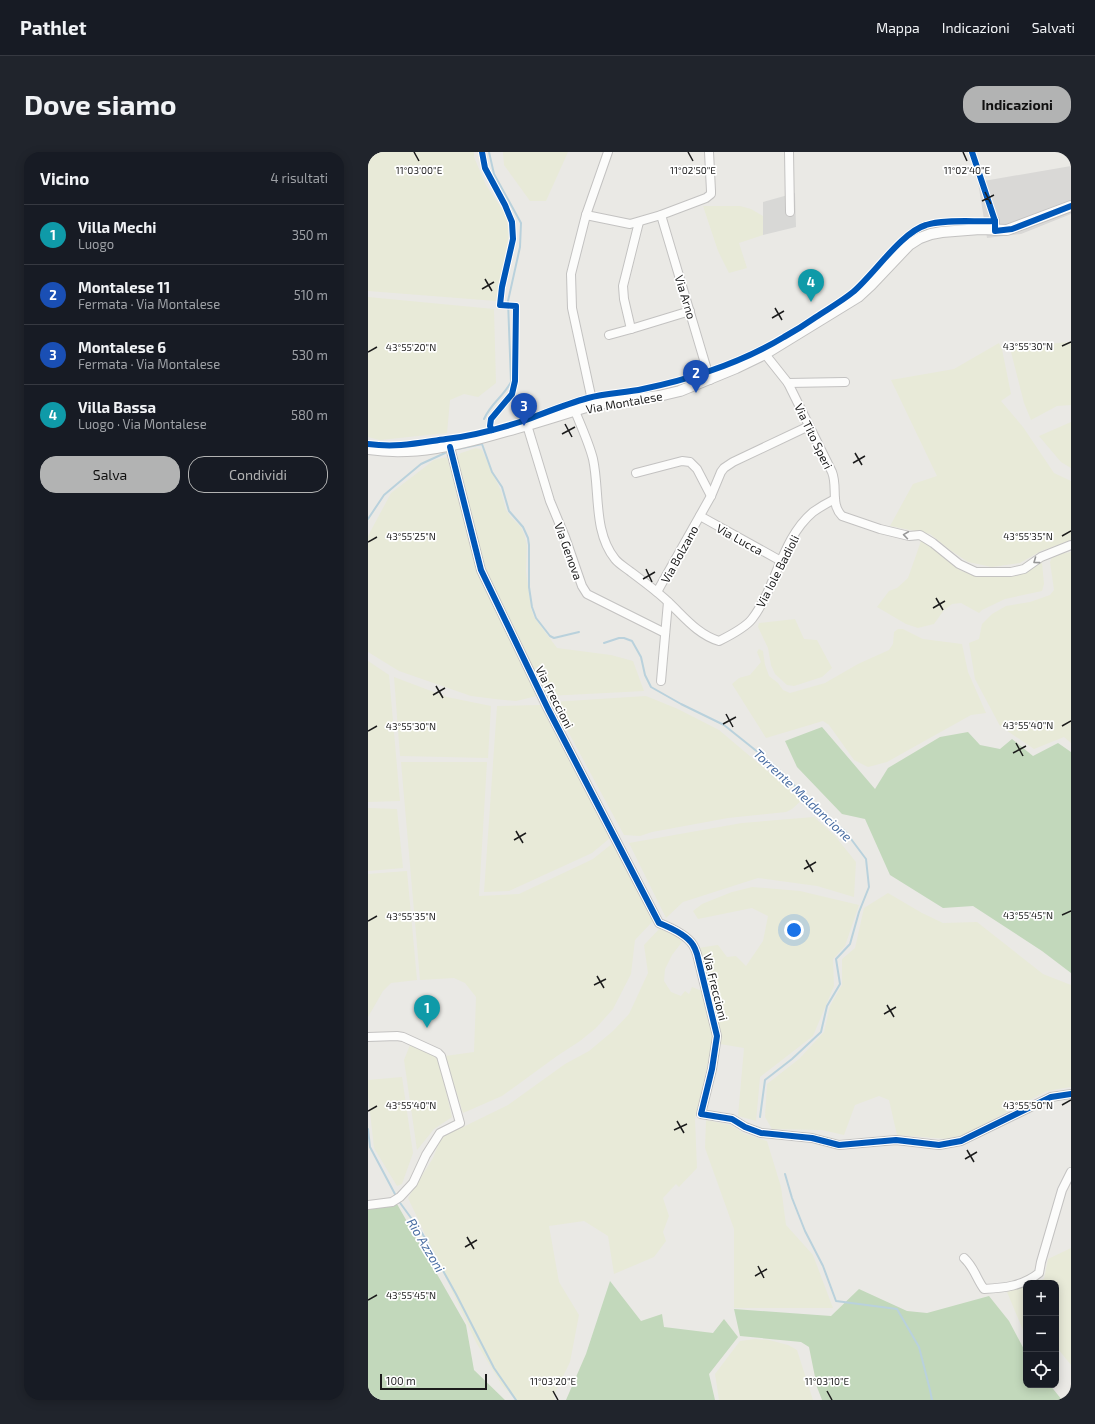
<!DOCTYPE html>
<html lang="it">
<meta charset="utf-8">
<style>
:root{--surface:#171b24;--page:#20242c;--text:#f1f3f6;--muted:#9ea1a6;--line:#363941;--accent:#b2b3b3}
body{margin:0;font-family:"Exo 2",sans-serif;background:var(--page);color:var(--text)}
.controls{position:absolute;right:12px;bottom:12px;display:grid;overflow:hidden;border-radius:8px;box-shadow:0 2px 10px #0003}
.controls button{width:36px;height:36px;display:grid;place-items:center;padding:0;border:0;border-bottom:1px solid var(--line);background:var(--surface);color:var(--text);font:20px sans-serif}
.scale{position:absolute;left:12px;bottom:10px;width:107px;box-sizing:border-box;padding-left:4px;border:2px solid #1c1c1c;border-top:0;font-size:11px;line-height:14px;white-space:nowrap;color:#1c1c1c;-webkit-text-stroke:3px #fff;paint-order:stroke}
.you{position:absolute;left:426px;top:778px;width:14px;height:14px;margin:-10px;border:3px solid #fff;border-radius:50%;background:#1a73e8;box-shadow:0 0 0 6px #1a73e833}
.badge{display:grid;place-items:center;width:26px;height:26px;border-radius:50%;background:var(--accent);color:#fff;font-size:13px;font-weight:700}
.pin{position:absolute;translate:-50% -33px;filter:drop-shadow(0 1px 2px #0008)}
.pin::after{content:'';position:absolute;top:21px;width:14px;height:12px;background:inherit;clip-path:polygon(0 0,100% 0,50% 100%)}
.list{margin:0;padding:0;list-style:none}
h2{display:flex;justify-content:space-between;align-items:center;height:52px;margin:0;padding:0 16px;font-size:17px}
h2 small{font-size:13px;font-weight:400;color:var(--muted)}
.list li{display:grid;grid-template-columns:26px 1fr auto;gap:12px;align-items:center;box-sizing:border-box;height:60px;padding:0 16px;border-top:1px solid var(--line)}
.list b{display:block;font-size:15px;white-space:nowrap}
.list p{margin:0;font-size:13px;white-space:nowrap;color:var(--muted)}
.list em{font-size:13px;font-style:normal;color:var(--muted)}
.actions{display:flex;gap:8px;padding:12px 16px}
.actions a{flex:1;padding:9px 0;border:1px solid var(--accent);border-radius:16px;text-align:center;font-size:14px;color:var(--accent)}
.actions .main{background:var(--accent);color:#111}
.icon{flex:none;width:22px;height:22px;fill:none;stroke:currentColor;stroke-width:2;stroke-linecap:round;stroke-linejoin:round}
.map{position:relative;flex:none;width:703px;height:1248px;overflow:hidden;border-radius:16px}
header{display:flex;align-items:center;gap:24px;box-sizing:border-box;height:56px;padding:0 20px;background:var(--surface);border-bottom:1px solid var(--line)}
header strong{font-size:19px}
nav{display:flex;gap:22px;margin-inline-start:auto;font-size:14px}
.intro{display:flex;align-items:center;justify-content:space-between;box-sizing:border-box;height:96px;padding:0 24px}
h1{margin:0;font-size:28px}
.button{padding:10px 18px;border-radius:16px;background:var(--accent);color:#111;font-size:14px;font-weight:700}
main{display:flex;gap:24px;padding:0 24px}
aside{flex:1;background:var(--surface);border-radius:16px;box-shadow:0 2px 10px #0003}
.map>svg:first-child{display:block}
.residential{fill:#d9d8d6}
.religious{fill:#d8d8d6}
.farmland{fill:#e8ead8}
.forest{fill:#c2d8bb}
.lines{fill:none;stroke-linecap:round;stroke-linejoin:round}
.stream{stroke:#b9d1dc;stroke-width:2}
.minor-casing{stroke:#c3c2c1;stroke-width:10}
.tertiary-casing{stroke:#c3c2c1;stroke-width:12}
.minor{stroke:#fcfcfb;stroke-width:8}
.tertiary{stroke:#fcfcfb;stroke-width:10}
.cycleway-casing{stroke:#fff;stroke-width:8}
.cycleway{stroke:#0057b8;stroke-width:6}
.oneway{stroke:#979797}
.ticks{fill:none;stroke:#1c1c1c;stroke-width:1.5}
.labels{text-anchor:middle;dominant-baseline:central;stroke-width:3.5;stroke-linejoin:round;paint-order:stroke}
.street-label{font-size:12px;fill:#1c1c1c;stroke:#fff}
.water-label{font-size:13px;font-style:italic;fill:#4e71a5;stroke:#fff}
.ticks-label{font-size:10px;text-anchor:middle;fill:#1c1c1c;stroke:#fff;stroke-width:3.5;stroke-linejoin:round;paint-order:stroke}
</style>
<header>
<strong>Pathlet</strong>
<nav><a>Mappa</a><a>Indicazioni</a><a>Salvati</a></nav>
</header>
<div class="intro"><h1>Dove siamo</h1><a class="button">Indicazioni</a></div>
<main>
<aside>
<h2>Vicino<small>4 risultati</small></h2>
<ul class="list">
<li><span class="badge" style="background:#0f9aa8">1</span><div><b>Villa Mechi</b><p>Luogo</p></div><em>350 m</em></li>
<li><span class="badge" style="background:#1a4fb4">2</span><div><b>Montalese 11</b><p>Fermata · Via Montalese</p></div><em>510 m</em></li>
<li><span class="badge" style="background:#1a4fb4">3</span><div><b>Montalese 6</b><p>Fermata · Via Montalese</p></div><em>530 m</em></li>
<li><span class="badge" style="background:#0f9aa8">4</span><div><b>Villa Bassa</b><p>Luogo · Via Montalese</p></div><em>580 m</em></li>
</ul>
<div class="actions"><a class="main">Salva</a><a>Condividi</a></div>
</aside>
<div class="map">
<svg width="703" height="1248" viewBox="0 0 703 1248">
<rect width="100%" height="100%" fill="#eae9e5"/>
<polygon class="residential" points="703,14 703,62 653,82 619,86 610,30"/>
<polygon class="religious" points="427,41 428,75 395,83 395,50"/>
<g class="farmland">
<polygon points="0,0 106,0 106,5 118,33 138,63 141,83 128,149 0,139"/>
<polygon points="135,0 200,0 178,49 162,49 136,13"/>
<polygon points="335,54 372,54 383,57 395,64 395,83 371,91 379,116 361,121 350,99"/>
<polygon points="0,145 126,157 128,231 110,245 96,242 82,248 79,281 12,288 0,285"/>
<polygon points="703,190 703,253 689,254 663,268 656,251 642,196 652,194"/>
<polygon points="631,191 634,197 643,242 633,249 655,275 686,321 703,329 703,388 673,399 652,411 624,415 600,410 582,398 562,382 522,374 545,332 569,324 523,228 586,217"/>
<polygon points="703,270 703,316 693,310 671,284"/>
<polygon points="108,296 112,297 114,298 133,339 138,358 143,365 153,375 156,382 159,393 158,419 163,456 166,465 189,496 243,503 265,509 276,539 180,544 134,457 117,419 88,308 90,303 93,301"/>
<polygon points="79,305 110,421 169,544 148,549 127,547 103,544 31,519 0,500 0,384 23,341 66,308"/>
<polygon points="553,389 562,392 593,419 610,424 648,424 660,419 666,413 674,411 676,432 674,439 637,447 614,458 611,461 593,451 584,452 576,458 566,472 550,476 538,472 509,455 521,439 529,436 540,426"/>
<polygon points="703,400 703,591 696,585 666,597 632,574 607,527 601,491 611,487 614,472 624,462 638,454 662,450 682,443 686,438 682,410 685,403"/>
<polygon points="427,467 436,487 449,488 464,516 454,525 426,534 419,533 407,522 403,513 400,496 390,475 391,471"/>
<polygon points="530,477 535,477 555,487 594,492 600,520 618,561 603,563 519,610 500,615 486,608 461,573 455,569 398,586 364,532 371,526 382,523 393,510 389,500 391,497 395,499 397,513 401,524 410,531 415,538 422,541 457,531 490,512 521,498 525,492 526,480"/>
<polygon points="0,509 21,523 32,649 0,650"/>
<polygon points="26,525 79,545 123,554 120,606 32,604"/>
<polygon points="278,544 310,557 351,578 434,648 424,657 418,660 360,666 284,680 272,684 256,683 184,550"/>
<polygon points="172,553 242,686 224,701 141,739 116,740 129,554"/>
<polygon points="33,610 119,610 111,744 151,742 225,707 245,691 285,769 267,788 263,822 245,857 228,876 212,889 189,904 134,944 95,961 77,904 106,900 108,845 97,831 86,826 52,828"/>
<polygon points="0,656 29,657 35,716 0,719"/>
<polygon points="446,665 467,684 488,710 486,745 449,734 390,726 315,750 298,766 261,691 374,671"/>
<polygon points="39,719 49,828 23,831 15,839 0,865 0,722"/>
<polygon points="384,735 432,739 491,753 477,794 465,807 466,834 445,884 392,925 388,969 370,964 376,896 352,892 353,885 330,796 350,793 359,805 368,804 378,814 395,789 400,764 384,756 330,767 325,759 334,752 364,740"/>
<polygon points="520,741 554,761 575,771 609,770 675,822 703,833 703,935 679,939 595,983 580,987 529,983 521,948 511,944 487,953 476,983 454,978 404,977 397,965 399,932 431,907 456,880 462,854 474,833 474,807 487,796 496,756"/>
<polygon points="293,775 303,779 314,790 304,803 297,817 296,829 303,840 313,844 317,839 321,842 324,835 334,839 346,884 327,967 329,1016 311,1035 308,1032 295,1046 301,1064 295,1080 298,1089 286,1105 246,1122 240,1084 216,1069 181,1074 191,1130 211,1163 202,1210 186,1243 187,1248 148,1248 134,1233 109,1192 40,1046 65,1006 74,983 93,976 140,953 197,912 221,899 245,879 261,862 280,821 276,793"/>
<polygon points="42,893 70,905 84,965 66,977 49,998 36,908"/>
<polygon points="34,925 45,1001 34,1032 29,1034 6,996 0,942 0,928"/>
<polygon points="338,968 362,973 377,982 399,989 413,1035 418,1073 445,1103 465,1156 366,1156 366,1077 337,996"/>
<polygon points="703,1096 703,1213 690,1197 688,1198 688,1131 665,1131 676,1127 680,1107"/>
<polygon points="658,1133 658,1182 655,1178 639,1140"/>
<polygon points="387,1187 401,1188 420,1193 429,1198 445,1248 351,1248 347,1222 372,1189"/>
</g>
<g class="forest">
<polygon points="454,575 507,637 520,616 572,585 600,580 612,593 632,597 644,587 665,604 690,591 703,600 703,821 674,799 605,754 575,756 522,723 497,667 474,662 429,615 417,589"/>
<polygon points="29,1052 98,1173 106,1218 137,1248 0,1248 0,1056"/>
<polygon points="242,1129 273,1169 294,1162 296,1175 345,1181 356,1167 370,1185 341,1222 347,1248 198,1248 218,1202"/>
<polygon points="491,1137 539,1159 559,1161 621,1144 641,1169 658,1201 658,1233 682,1233 694,1248 454,1248 449,1235 441,1195 433,1190 372,1184 366,1157 463,1164"/>
</g>
<g class="lines">
<g class="stream">
<path d="M 116,267 C 123,251 135,245 143,230 L 140,149 L 152,95 L 153,71 L 126,22 L 121,0"/>
<polyline points="90,297 114,292 124,320 134,335 141,359 155,375 160,386 161,393 161,435 164,455 168,466 182,484 186,486 211,480"/>
<polyline points="0,367 16,343 29,332 53,312 77,301"/>
<polyline points="236,491 251,486 256,486 264,489 273,505 277,523 283,535 313,552 356,573 406,613 454,661 477,679 498,707 501,735 491,760 482,792 468,807 472,832 459,854 453,880 424,907 397,928 392,965"/>
<polyline points="0,977 2,995 28,1044"/>
<polyline points="417,1022 424,1046 437,1079 455,1114 468,1149 529,1157 551,1195 562,1238 564,1248"/>
<polyline points="30,1048 54,1081 88,1142 126,1216 148,1248"/>
</g>
<defs>
<g id="minor">
<polyline points="421,0 422,60"/>
<polyline points="218,63 262,72 293,63 338,46 343,42 343,39 341,0"/>
<polyline points="293,63 342,228"/>
<polyline points="627,69 627,79"/>
<polyline points="271,70 255,134 256,147 263,177 322,159"/>
<polyline points="241,183 263,177"/>
<path d="M 397,202 L 420,231 L 464,320 C 470,335 462,352 474,364 L 512,377 L 541,384 L 552,383 L 565,391 L 591,412 L 608,420 L 643,420 L 656,417 L 673,405 L 703,393"/>
<polyline points="420,231 477,230"/>
<polyline points="225,253 204,156 203,122 218,63 240,0"/>
<path d="M 207,259 C 213,274 221,291 225,307 C 232,339 225,380 247,407 C 251,412 258,416 263,420 C 275,429 286,437 297,447 C 314,462 328,482 351,489 C 361,484 377,476 384,467 C 409,434 413,387 445,360 C 452,355 459,351 467,347"/>
<polyline points="159,273 182,349 197,385 214,434 219,442 297,481"/>
<path d="M 82,295 L 113,418 L 180,557 L 291,771 C 301,775 319,783 325,793 C 327,796 328,799 329,802 L 349,884 L 344,917 L 333,962 L 364,967 L 377,975 L 393,981 L 444,986 L 471,993 L 528,988 L 571,993 L 593,989 L 683,945 L 703,942"/>
<polyline points="268,321 314,309 322,310 329,317 343,344"/>
<polyline points="332,364 413,409"/>
<polyline points="289,440 343,344 353,320 356,316 365,310 441,274"/>
<polyline points="293,529 300,450"/>
<polyline points="0,885 29,884 35,885 70,901 73,904 92,971 72,981 58,1003 45,1031 32,1045 24,1050 0,1053"/>
<path d="M 596,1106 C 606,1115 608,1126 616,1137 C 636,1136 655,1134 671,1121 L 673,1110 L 694,1038 L 703,1020"/>
</g>
<path id="tertiary" d="M 0,297 C 47,304 90,293 135,280 C 165,272 195,262 225,253 L 242,250 L 291,244 L 312,239 L 368,216 L 397,202 L 490,145 L 503,133 L 541,93 L 552,86 L 563,82 L 574,80 L 612,77 L 639,78 L 703,54"/>
</defs>
<use href="#minor" class="minor-casing"/>
<use href="#tertiary" class="tertiary-casing"/>
<use href="#minor" class="minor"/>
<use href="#tertiary" class="tertiary"/>
<defs>
<g id="cycleway">
<polyline points="114,0 117,16 137,53 144,70 145,87 134,135 132,153 148,154 147,229 144,242 123,267 122,274 124,278"/>
<polyline points="604,0 627,69 627,79 644,77 703,54"/>
<path d="M 0,292 C 29,296 50,291 78,287 C 105,284 130,277 155,269 C 177,261 198,252 220,246 C 238,241 257,241 275,237 C 323,227 373,211 416,185 C 427,179 438,172 448,165 C 460,157 474,149 485,140 C 506,122 534,80 558,73 C 575,67 607,70 627,69"/>
<path d="M 82,295 L 113,418 L 180,557 L 291,771 C 301,775 319,783 325,793 C 327,796 328,799 329,802 L 349,884 L 344,917 L 333,962 L 364,967 L 377,975 L 393,981 L 444,986 L 471,993 L 528,988 L 571,993 L 593,989 L 683,945 L 703,942"/>
</g>
</defs>
<use href="#cycleway" class="cycleway-casing"/>
<use href="#cycleway" class="cycleway"/>
</g>
<defs><path id="oneway-chevron" d="M-2-3.5L2.5 0L-2 3.5" fill="none" stroke-width="1.6" stroke-linecap="round" stroke-linejoin="round"/></defs>
<g class="oneway">
<use href="#oneway-chevron" transform="translate(538 383) rotate(-172)"/>
<use href="#oneway-chevron" transform="translate(668 409) rotate(144)"/>
</g>
<path class="ticks" d="M 46,0 L 51,9M 320,0 L 325,9M 595,0 L 599,9M 617,40 L 623,52M 614,49 L 626,43M 117,127 L 124,139M 114,137 L 126,130M 407,156 L 414,168M 404,166 L 416,159M 694,194 L 703,190M 0,200 L 9,195M 197,272 L 204,285M 194,282 L 207,275M 487,301 L 494,313M 485,311 L 497,304M 694,384 L 703,379M 0,390 L 9,385M 278,417 L 284,430M 275,427 L 287,420M 568,446 L 575,458M 565,456 L 577,449M 68,534 L 75,546M 65,543 L 77,536M 358,562 L 365,575M 355,572 L 368,565M 694,574 L 703,569M 0,579 L 9,574M 648,591 L 655,604M 645,601 L 658,594M 148,679 L 155,691M 146,688 L 158,681M 438,708 L 445,720M 436,717 L 448,710M 694,763 L 703,759M 0,769 L 9,764M 229,824 L 236,836M 226,833 L 238,827M 519,853 L 526,865M 516,862 L 528,855M 694,953 L 703,948M 0,959 L 9,954M 309,969 L 316,981M 306,978 L 319,972M 599,998 L 606,1010M 597,1007 L 609,1000M 99,1085 L 106,1097M 97,1095 L 109,1088M 390,1114 L 396,1126M 387,1124 L 399,1117M 0,1148 L 9,1143M 185,1239 L 190,1248M 459,1239 L 464,1248"/>
<g class="labels">
<g class="street-label">
<text transform="translate(318 145) rotate(73)">Via Arno</text>
<text transform="translate(256 250) rotate(-10)">Via Montalese</text>
<text transform="translate(446 284) rotate(64)">Via Tito Speri</text>
<text transform="translate(372 387) rotate(29)">Via Lucca</text>
<text transform="translate(201 399) rotate(70)">Via Genova</text>
<text transform="translate(311 402) rotate(-61)">Via Bolzano</text>
<text transform="translate(409 419) rotate(-63)">Via Iole Badioli</text>
<text transform="translate(187 545) rotate(63)">Via Freccioni</text>
<text transform="translate(348 835) rotate(76)">Via Freccioni</text>
</g>
<g class="water-label">
<text transform="translate(435 643) rotate(43)">Torrente Meldancione</text>
<text transform="translate(58 1093) rotate(59)">Rio Azzoni</text>
</g>
</g>
<g class="ticks-label">
<text x="51" y="22">11°03'00"E</text>
<text x="325" y="22">11°02'50"E</text>
<text x="599" y="22">11°02'40"E</text>
<text x="660" y="198">43°55'30"N</text>
<text x="43" y="199">43°55'20"N</text>
<text x="660" y="388">43°55'35"N</text>
<text x="43" y="388">43°55'25"N</text>
<text x="660" y="577">43°55'40"N</text>
<text x="43" y="578">43°55'30"N</text>
<text x="660" y="767">43°55'45"N</text>
<text x="43" y="768">43°55'35"N</text>
<text x="660" y="957">43°55'50"N</text>
<text x="43" y="957">43°55'40"N</text>
<text x="43" y="1147">43°55'45"N</text>
<text x="185" y="1233">11°03'20"E</text>
<text x="459" y="1233">11°03'10"E</text>
</g>
</svg>
<div class="controls">
<button>+</button>
<button>−</button>
<button><svg class="icon" aria-label="locate" viewBox="0 0 24 24"><circle cx="12" cy="12" r="6"/><path d="M12 2v4M12 18v4M2 12h4M18 12h4"/></svg></button>
</div>
<div class="scale">100 m</div>
<div class="you"></div>
<div class="pin badge" style="left:59px;top:876px;background:#0f9aa8">1</div>
<div class="pin badge" style="left:328px;top:241px;background:#1a4fb4">2</div>
<div class="pin badge" style="left:156px;top:274px;background:#1a4fb4">3</div>
<div class="pin badge" style="left:443px;top:150px;background:#0f9aa8">4</div>
</div>
</main>
